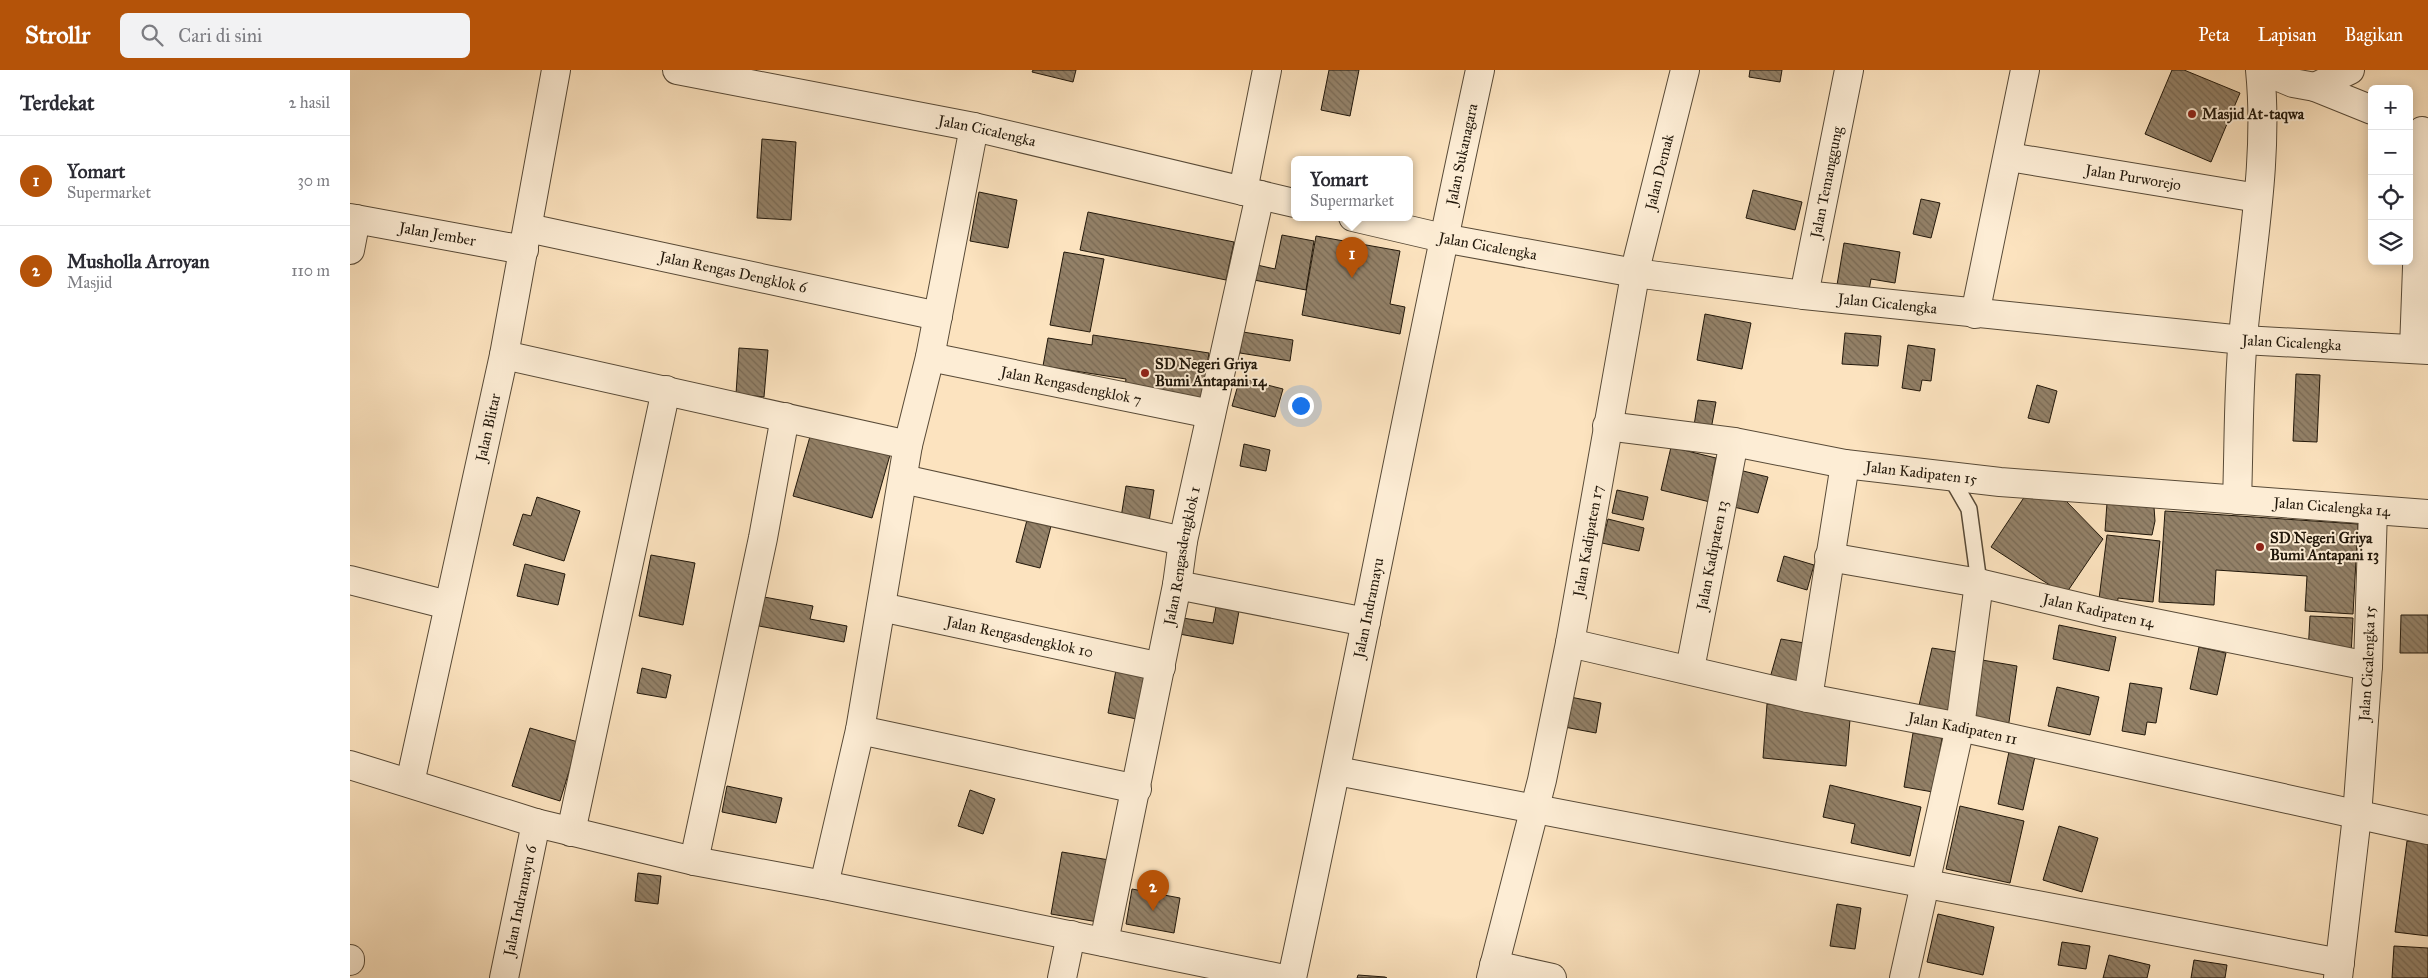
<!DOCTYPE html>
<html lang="id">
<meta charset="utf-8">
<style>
:root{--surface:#fff;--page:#f2f2f3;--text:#2b2b33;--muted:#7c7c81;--line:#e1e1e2;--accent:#b45309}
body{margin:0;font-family:"IM FELL Great Primer",serif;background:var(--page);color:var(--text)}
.controls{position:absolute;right:15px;top:15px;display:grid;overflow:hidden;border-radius:8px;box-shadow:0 2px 12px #0003}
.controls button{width:45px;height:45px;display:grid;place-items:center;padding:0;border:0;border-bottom:1px solid var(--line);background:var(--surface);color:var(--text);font:25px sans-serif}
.you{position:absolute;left:950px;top:335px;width:18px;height:18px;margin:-12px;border:4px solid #fff;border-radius:50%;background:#1a73e8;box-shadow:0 0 0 8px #1a73e833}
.badge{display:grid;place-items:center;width:32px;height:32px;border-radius:50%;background:var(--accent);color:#fff;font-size:16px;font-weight:700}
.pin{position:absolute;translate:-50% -41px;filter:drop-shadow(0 1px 2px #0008)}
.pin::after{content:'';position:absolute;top:26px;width:18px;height:15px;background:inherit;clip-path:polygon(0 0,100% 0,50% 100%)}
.popup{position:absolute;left:941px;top:86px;width:122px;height:65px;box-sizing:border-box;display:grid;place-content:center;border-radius:8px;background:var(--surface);filter:drop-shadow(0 1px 4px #0005);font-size:16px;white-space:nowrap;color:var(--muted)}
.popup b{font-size:19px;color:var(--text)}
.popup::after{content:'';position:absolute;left:50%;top:100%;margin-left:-10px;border:10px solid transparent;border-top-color:var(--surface)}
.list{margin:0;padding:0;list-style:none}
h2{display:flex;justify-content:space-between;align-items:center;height:65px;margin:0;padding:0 20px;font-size:21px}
h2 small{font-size:16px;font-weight:400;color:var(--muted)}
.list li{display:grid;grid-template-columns:32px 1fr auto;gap:15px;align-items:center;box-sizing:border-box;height:90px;padding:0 20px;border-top:1px solid var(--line)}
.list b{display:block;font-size:19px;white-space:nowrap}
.list p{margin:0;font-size:16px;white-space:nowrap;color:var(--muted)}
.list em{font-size:16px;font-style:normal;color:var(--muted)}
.icon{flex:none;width:28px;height:28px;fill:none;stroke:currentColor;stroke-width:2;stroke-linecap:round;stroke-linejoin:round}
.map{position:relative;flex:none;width:2078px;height:908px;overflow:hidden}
header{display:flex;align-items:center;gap:30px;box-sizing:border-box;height:70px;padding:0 25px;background:var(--accent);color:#fff}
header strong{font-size:24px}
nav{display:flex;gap:28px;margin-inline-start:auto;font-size:18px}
.search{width:350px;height:45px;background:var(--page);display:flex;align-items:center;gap:12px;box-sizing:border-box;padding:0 18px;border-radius:8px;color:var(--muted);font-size:19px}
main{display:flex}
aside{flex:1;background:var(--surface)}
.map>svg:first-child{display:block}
.building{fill:url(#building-back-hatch);stroke:#21170a}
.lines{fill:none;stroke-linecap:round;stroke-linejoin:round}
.service-casing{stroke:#584a37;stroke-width:18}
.minor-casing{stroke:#584a37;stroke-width:30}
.service{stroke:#fdedd5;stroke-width:15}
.minor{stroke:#fdedd5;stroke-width:28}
.poi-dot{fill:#8f2418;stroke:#fdedd5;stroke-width:2}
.labels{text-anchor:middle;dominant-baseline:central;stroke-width:4;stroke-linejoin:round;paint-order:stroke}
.poi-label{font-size:15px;font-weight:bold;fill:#21170a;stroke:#fdedd5;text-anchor:start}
.street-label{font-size:15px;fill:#21170a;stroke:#fdedd5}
</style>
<header>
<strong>Strollr</strong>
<div class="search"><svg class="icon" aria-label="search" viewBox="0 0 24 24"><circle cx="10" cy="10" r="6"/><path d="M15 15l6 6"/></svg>Cari di sini</div>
<nav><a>Peta</a><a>Lapisan</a><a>Bagikan</a></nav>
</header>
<main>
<aside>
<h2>Terdekat<small>2 hasil</small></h2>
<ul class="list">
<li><span class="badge">1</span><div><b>Yomart</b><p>Supermarket</p></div><em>30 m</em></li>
<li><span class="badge">2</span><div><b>Musholla Arroyan</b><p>Masjid</p></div><em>110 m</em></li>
</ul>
</aside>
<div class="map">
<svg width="2078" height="908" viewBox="0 0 2078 908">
<defs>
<pattern id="building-back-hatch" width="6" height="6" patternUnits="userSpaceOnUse" patternTransform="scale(1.25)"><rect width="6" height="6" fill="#938168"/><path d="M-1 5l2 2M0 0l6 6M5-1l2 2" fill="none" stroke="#786954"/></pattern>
</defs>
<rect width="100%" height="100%" fill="#fce3bf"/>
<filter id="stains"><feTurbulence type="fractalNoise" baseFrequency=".004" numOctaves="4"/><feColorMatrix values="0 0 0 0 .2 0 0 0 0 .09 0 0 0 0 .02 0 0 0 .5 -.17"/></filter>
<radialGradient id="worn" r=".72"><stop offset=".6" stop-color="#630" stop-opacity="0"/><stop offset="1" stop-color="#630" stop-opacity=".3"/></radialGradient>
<g class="building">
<polygon points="683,0 726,0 723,12 682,2"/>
<polygon points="979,0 1009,0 1000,46 971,40"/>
<polygon points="1400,0 1432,0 1430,12 1399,7"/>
<polygon points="1822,0 1834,0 1890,23 1861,92 1795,64"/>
<polygon points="412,69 446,72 441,150 407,148"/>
<polygon points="1403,120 1452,132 1445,160 1396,148"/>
<polygon points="629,122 667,130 658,178 620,171"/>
<polygon points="1571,129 1590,133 1581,168 1563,164"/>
<polygon points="738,142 884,172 876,210 730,180"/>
<polygon points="932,165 964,171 956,220 904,210 907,195 925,199"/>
<polygon points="966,166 1050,181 1040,234 1055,237 1050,264 952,245"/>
<polygon points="1494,173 1550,182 1545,213 1521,209 1518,226 1486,221"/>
<polygon points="714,182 754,189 740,262 700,255"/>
<polygon points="1355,244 1401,253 1392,299 1347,290"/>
<polygon points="893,262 943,270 940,291 890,283"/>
<polygon points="1495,263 1531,266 1528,296 1492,294"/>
<polygon points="743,265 859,283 851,334 774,322 776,309 693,296 698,268 742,275"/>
<polygon points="1558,275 1585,279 1581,311 1572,310 1570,321 1552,318"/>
<polygon points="389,278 418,280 414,327 386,324"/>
<polygon points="1946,304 1970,305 1967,372 1943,371"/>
<polygon points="890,308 933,319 925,347 882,336"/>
<polygon points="1687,315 1707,321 1699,353 1678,348"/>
<polygon points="1348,330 1366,332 1360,365 1343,362"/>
<polygon points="461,363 540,385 522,448 443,426"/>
<polygon points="894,374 920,380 916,401 890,396"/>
<polygon points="1321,377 1366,388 1362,406 1366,407 1360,432 1311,420"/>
<polygon points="1389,400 1418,407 1408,443 1380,436"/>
<polygon points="776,416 804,420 798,458 770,454"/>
<polygon points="1267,420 1298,427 1293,450 1262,443"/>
<polygon points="1679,420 1716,431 1753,469 1715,525 1641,477"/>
<polygon points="187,427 230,441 214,491 163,475 173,444 181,446"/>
<polygon points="1757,433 1804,437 1805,451 1802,465 1755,461"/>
<polygon points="1815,441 2008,454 2003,544 1955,541 1957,506 1866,500 1864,535 1809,532"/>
<polygon points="1258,449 1294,458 1289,481 1252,473"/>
<polygon points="677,450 701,456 690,498 666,492"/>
<polygon points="1757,465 1810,471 1803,532 1768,528 1767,540 1748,537"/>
<polygon points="301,485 345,493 333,555 289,546"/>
<polygon points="1434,486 1464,495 1457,520 1427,511"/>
<polygon points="175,494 215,504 208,535 167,526"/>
<polygon points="868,526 891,530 883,574 824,563 827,547 863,553"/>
<polygon points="414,527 463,536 460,549 497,556 494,572 409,556"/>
<polygon points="2051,545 2078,545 2078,583 2050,583"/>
<polygon points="1960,546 2003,548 2001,585 1958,583"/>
<polygon points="1709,555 1766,567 1759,601 1703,589"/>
<polygon points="1431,569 1460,574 1450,622 1418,615"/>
<polygon points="1849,577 1876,583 1867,625 1840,619"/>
<polygon points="1582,578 1614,583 1604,646 1568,640"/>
<polygon points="1632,590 1667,596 1658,659 1622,653"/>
<polygon points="292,598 321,605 316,628 287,623"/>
<polygon points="766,600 804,607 796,651 758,643"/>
<polygon points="1780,613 1812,618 1806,653 1797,652 1795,665 1772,661"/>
<polygon points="1707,617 1749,627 1740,665 1698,656"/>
<polygon points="1215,626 1251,633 1246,663 1209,656"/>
<polygon points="1417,634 1501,638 1496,696 1413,688"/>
<polygon points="180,658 228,672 210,731 162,716"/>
<polygon points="1563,663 1592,668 1583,722 1554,717"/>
<polygon points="1660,677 1686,682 1673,740 1648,734"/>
<polygon points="1480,715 1571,737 1560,786 1501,773 1505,754 1473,747"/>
<polygon points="377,716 432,728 426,753 372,742"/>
<polygon points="620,720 645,729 633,764 608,756"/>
<polygon points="1610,736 1674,751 1660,813 1596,799"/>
<polygon points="1709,756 1748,768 1732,822 1693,810"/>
<polygon points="2057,771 2078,773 2078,866 2045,862"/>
<polygon points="712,782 765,791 754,853 701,844"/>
<polygon points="288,803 311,806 308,834 285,831"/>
<polygon points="782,819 830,828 824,863 776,854"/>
<polygon points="1487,834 1511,838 1505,879 1480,876"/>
<polygon points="1588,844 1644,857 1633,905 1577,892"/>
<polygon points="1712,872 1740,876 1736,899 1708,895"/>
<polygon points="2044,876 2078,878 2078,908 2042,908"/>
<polygon points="1759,885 1800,895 1797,908 1753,908"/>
<polygon points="1844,890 1877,895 1875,908 1841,908"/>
<polygon points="1008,905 1035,907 1037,908 1007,908"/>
</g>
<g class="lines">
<defs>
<polyline id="service" points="1600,406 1619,439 1629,513"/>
<g id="minor">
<path id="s1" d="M 327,0 L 624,57 L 944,133"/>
<polyline points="1912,0 1943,13 1965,17 2022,40"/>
<polyline points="1965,17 2000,0"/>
<path id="s2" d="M 1659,87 L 1908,128"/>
<polyline points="893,121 917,0"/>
<path id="s3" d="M 1003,147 L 1093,168 L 1285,203 L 1454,225 L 1893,270 L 2078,280"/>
<path id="s4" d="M 0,148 L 174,180"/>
<path id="s5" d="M 178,158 L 588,246"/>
<polyline points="0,180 6,149"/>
<path id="s6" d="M 1454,225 L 1499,0"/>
<polyline points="1625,244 1675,0"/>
<polyline points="2064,279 2072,61"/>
<polyline points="154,285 558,375"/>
<path id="s7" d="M 580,287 L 861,344"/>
<path id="s8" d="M 1257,356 L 1384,372 L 1495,394 L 1650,412 L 2078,444"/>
<polyline points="553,409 833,471"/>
<path d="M 1887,430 C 1889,376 1888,321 1893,267 C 1901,179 1919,89 1910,0"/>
<path id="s9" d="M 1479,487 L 1629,513 L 1755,543 L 2018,596"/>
<polyline points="0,510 98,535"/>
<polyline points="827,515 1016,552"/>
<path id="s10" d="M 531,537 L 811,597"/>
<path id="s11" d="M 1220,573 L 1458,628 L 1610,657 L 2078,760"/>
<path id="s12" d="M 1340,599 L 1384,372"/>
<polyline points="1458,628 1495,394"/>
<polyline points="510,660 787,719"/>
<polyline points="0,695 186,753 344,791 474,815 929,908"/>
<polyline points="987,701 1990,893"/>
<path id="s13" d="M 60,713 L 154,285 L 206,0"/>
<polyline points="221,762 316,320"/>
<polyline points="344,791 413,468 435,347"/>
<polyline points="474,815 510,660 558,375 580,287 624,57"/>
<path id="s14" d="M 754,872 L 827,515 L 833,471 L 910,125"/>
<polyline points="0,889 0,891"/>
<polyline points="1144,895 1202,908"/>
<path id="s15" d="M 154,908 L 186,753"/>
<polyline points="712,908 721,865"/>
<path id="s16" d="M 942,908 C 1007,606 1064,302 1130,0"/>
<path id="s17" d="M 1141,908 L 1192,710 L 1220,573 L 1288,188 L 1335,0"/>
<polyline points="1554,908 1610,657 1629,513"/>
<path id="s18" d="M 1988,908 L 2007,746 L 2018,596 L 2023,440"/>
</g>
</defs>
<use href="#service" class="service-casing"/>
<use href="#minor" class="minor-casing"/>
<use href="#service" class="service"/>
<use href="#minor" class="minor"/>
</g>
<g class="poi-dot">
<circle cx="1842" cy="44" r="5"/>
<circle cx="795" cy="303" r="5"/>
<circle cx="1910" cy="477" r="5"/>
</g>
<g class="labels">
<g class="poi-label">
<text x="1852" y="44">Masjid At-taqwa</text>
<text x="805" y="294">SD Negeri Griya<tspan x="805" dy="17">Bumi Antapani 14</tspan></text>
<text x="1920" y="468">SD Negeri Griya<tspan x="1920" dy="17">Bumi Antapani 13</tspan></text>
</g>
<g class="street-label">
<text stroke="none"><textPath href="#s1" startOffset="316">Jalan Cicalengka</textPath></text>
<text stroke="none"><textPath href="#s16" startOffset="841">Jalan Sukanagara</textPath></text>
<text stroke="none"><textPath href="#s17" startOffset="824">Jalan Demak</textPath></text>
<text stroke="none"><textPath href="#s2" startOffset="126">Jalan Purworejo</textPath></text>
<text stroke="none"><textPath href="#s6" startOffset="115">Jalan Temanggung</textPath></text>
<text stroke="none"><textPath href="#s4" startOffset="89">Jalan Jember</textPath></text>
<text stroke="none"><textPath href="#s3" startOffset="138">Jalan Cicalengka</textPath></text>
<text stroke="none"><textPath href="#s5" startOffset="210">Jalan Rengas Dengklok 6</textPath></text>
<text stroke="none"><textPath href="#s3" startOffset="542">Jalan Cicalengka</textPath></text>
<text stroke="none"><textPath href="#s3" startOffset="948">Jalan Cicalengka</textPath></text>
<text stroke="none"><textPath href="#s7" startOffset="144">Jalan Rengasdengklok 7</textPath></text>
<text stroke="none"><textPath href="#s13" startOffset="364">Jalan Blitar</textPath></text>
<text stroke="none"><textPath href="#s8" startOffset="318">Jalan Kadipaten 15</textPath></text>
<text stroke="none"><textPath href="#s8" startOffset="730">Jalan Cicalengka 14</textPath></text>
<text stroke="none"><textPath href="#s17" startOffset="448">Jalan Kadipaten 17</textPath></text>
<text stroke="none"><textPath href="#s12" startOffset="116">Jalan Kadipaten 13</textPath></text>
<text stroke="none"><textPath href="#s14" startOffset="394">Jalan Rengasdengklok 1</textPath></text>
<text stroke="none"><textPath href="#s16" startOffset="378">Jalan Indramayu</textPath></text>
<text stroke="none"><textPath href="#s9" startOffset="275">Jalan Kadipaten 14</textPath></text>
<text stroke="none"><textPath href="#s10" startOffset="142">Jalan Rengasdengklok 10</textPath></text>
<text stroke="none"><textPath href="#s18" startOffset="316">Jalan Cicalengka 15</textPath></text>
<text stroke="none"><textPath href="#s11" startOffset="402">Jalan Kadipaten 11</textPath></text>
<text stroke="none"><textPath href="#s15" startOffset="79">Jalan Indramayu 6</textPath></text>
</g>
</g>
<rect width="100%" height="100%" filter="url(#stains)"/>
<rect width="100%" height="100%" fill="url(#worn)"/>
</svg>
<div class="controls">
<button>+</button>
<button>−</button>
<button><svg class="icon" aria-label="locate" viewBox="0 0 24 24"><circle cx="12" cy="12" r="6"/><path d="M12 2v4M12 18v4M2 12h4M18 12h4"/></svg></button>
<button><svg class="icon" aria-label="layers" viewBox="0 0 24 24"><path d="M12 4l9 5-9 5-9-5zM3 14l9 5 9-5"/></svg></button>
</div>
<div class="you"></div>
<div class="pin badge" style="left:1002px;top:208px">1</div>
<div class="popup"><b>Yomart</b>Supermarket</div>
<div class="pin badge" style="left:803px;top:841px">2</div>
</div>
</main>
